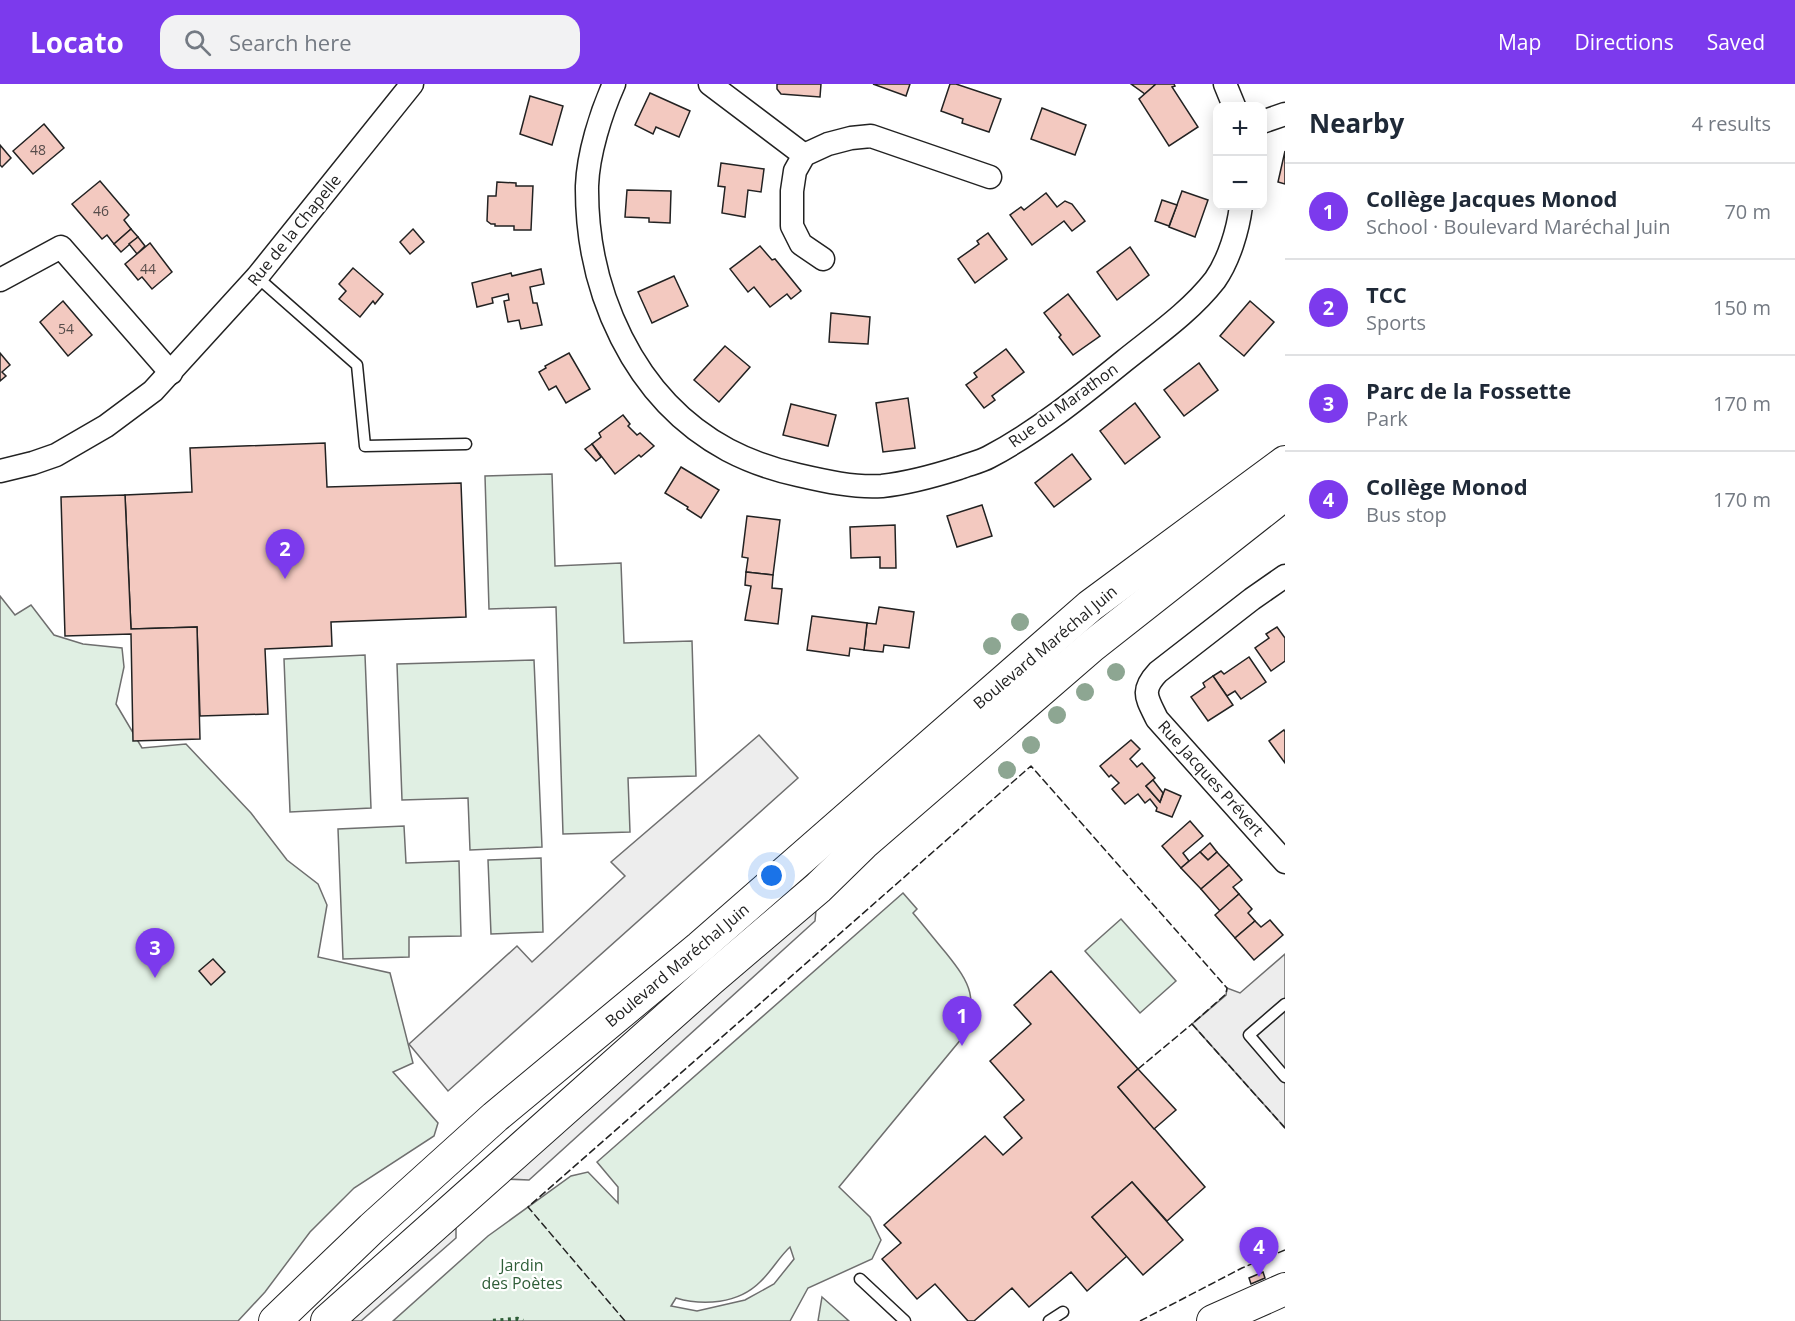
<!DOCTYPE html>
<meta charset="utf-8">
<style>
:root{--surface:#fff;--page:#f2f2f3;--text:#1f2937;--muted:#747a83;--line:#e0e1e3;--accent:#7c3aed}
body{margin:0;font-family:"Open Sans",sans-serif;background:var(--page);color:var(--text)}
.controls{position:absolute;right:18px;top:18px;display:grid;overflow:hidden;border-radius:12px;box-shadow:0 3px 15px #0003}
.controls button{width:54px;height:54px;display:grid;place-items:center;padding:0;border:0;border-bottom:2px solid var(--line);background:var(--surface);color:var(--text);font:30px sans-serif}
.you{position:absolute;left:772px;top:792px;width:21px;height:21px;margin:-15px;border:4px solid #fff;border-radius:50%;background:#1a73e8;box-shadow:0 0 0 9px #1a73e833}
.badge{display:grid;place-items:center;width:39px;height:39px;border-radius:50%;background:var(--accent);color:#fff;font-size:20px;font-weight:700}
.pin{position:absolute;translate:-50% -50px;filter:drop-shadow(0 2px 3px #0008)}
.pin::after{content:'';position:absolute;top:32px;width:21px;height:18px;background:inherit;clip-path:polygon(0 0,100% 0,50% 100%)}
.list{margin:0;padding:0;list-style:none}
h2{display:flex;justify-content:space-between;align-items:center;height:78px;margin:0;padding:0 24px;font-size:26px}
h2 small{font-size:20px;font-weight:400;color:var(--muted)}
.list li{display:grid;grid-template-columns:39px 1fr auto;gap:18px;align-items:center;box-sizing:border-box;height:96px;padding:0 24px;border-top:2px solid var(--line)}
.list b{display:block;font-size:22px;white-space:nowrap}
.list p{margin:0;font-size:20px;white-space:nowrap;color:var(--muted)}
.list em{font-size:20px;font-style:normal;color:var(--muted)}
.icon{flex:none;width:33px;height:33px;fill:none;stroke:currentColor;stroke-width:2;stroke-linecap:round;stroke-linejoin:round}
.map{position:relative;flex:none;width:1285px;height:1237px;overflow:hidden}
header{display:flex;align-items:center;gap:36px;box-sizing:border-box;height:84px;padding:0 30px;background:var(--accent);color:#fff}
header strong{font-size:28px}
nav{display:flex;gap:33px;margin-inline-start:auto;font-size:21px}
.search{width:420px;height:54px;background:var(--page);display:flex;align-items:center;gap:15px;box-sizing:border-box;padding:0 21px;border-radius:18px;color:var(--muted);font-size:22px}
main{display:flex}
aside{flex:1;background:var(--surface)}
.map>svg:first-child{display:block}
.green{fill:#e0efe3;stroke:#6f6f6f;stroke-width:1.5;fill-rule:evenodd}
.parking{fill:#ededed;stroke:#6f6f6f;stroke-width:1.5}
.building{fill:#f3c9c0;stroke:#222;stroke-width:1.5}
.lines{fill:none;stroke-linecap:round;stroke-linejoin:round}
.lane-casing{stroke:#222;stroke-width:13}
.street-casing{stroke:#222;stroke-width:25}
.secondary-casing{stroke:#222;stroke-width:34}
.lane{stroke:#fff;stroke-width:10}
.street{stroke:#fff;stroke-width:22}
.secondary{stroke:#fff;stroke-width:32}
.hedge{stroke:#2f5e38;stroke-width:4.5;stroke-dasharray:3 4.5;stroke-linecap:butt}
.fence{stroke:#222;stroke-width:1.5;stroke-dasharray:8 3;stroke-linecap:butt}
.tree{fill:#8da692}
.labels{text-anchor:middle;dominant-baseline:central;stroke-width:4.5;stroke-linejoin:round;paint-order:stroke}
.number-label{font-size:14px;fill:#564c4a}
.street-label{font-size:16px;fill:#222;stroke:#fff}
.park-label{font-size:16px;fill:#2f5e38;stroke:#fff}
</style>
<header>
<strong>Locato</strong>
<div class="search"><svg class="icon" aria-label="search" viewBox="0 0 24 24"><circle cx="10" cy="10" r="6"/><path d="M15 15l6 6"/></svg>Search here</div>
<nav><a>Map</a><a>Directions</a><a>Saved</a></nav>
</header>
<main>
<div class="map">
<svg width="1285" height="1237" viewBox="0 0 1285 1237">
<rect width="100%" height="100%" fill="#fff"/>
<g class="green">
<polygon points="552,390 555,482 621,479 624,559 692,557 696,692 628,694 630,748 563,750 556,523 489,525 485,392"/>
<polygon points="0,512 15,531 31,521 54,551 83,560 122,564 124,583 116,620 142,664 186,660 251,729 287,776 318,800 327,821 318,873 390,889 413,979 393,988 438,1039 434,1052 354,1104 310,1148 265,1208 238,1237 0,1237"/>
<polygon points="365,571 371,724 290,728 284,575"/>
<polygon points="534,576 542,763 470,766 468,714 402,716 397,580"/>
<polygon points="404,742 406,779 459,777 461,852 409,853 409,873 343,875 338,745"/>
<polygon points="541,774 543,848 491,850 488,776"/>
<path d="M 903,809 L 917,825 L 913,829 C 924,842 935,856 946,869 C 971,900 979,915 962,954 L 839,1103 L 870,1133 L 881,1156 L 872,1175 L 808,1204 L 790,1237 L 393,1237 L 488,1152 L 571,1092 L 588,1088 L 618,1119 L 618,1103 L 597,1078 ZM 790,1163 L 794,1175 L 774,1200 L 745,1216 L 697,1227 L 671,1222 L 676,1214 C 703,1222 738,1220 760,1198 C 771,1188 779,1173 790,1163 Z"/>
<polygon points="1121,835 1176,897 1140,929 1085,867"/>
<polygon points="822,1213 849,1237 818,1237"/>
</g>
<g class="parking">
<polygon points="759,651 798,694 448,1007 409,960 517,862 532,878 625,792 611,778"/>
<polygon points="817,815 815,837 529,1096 505,1095"/>
<polygon points="1285,870 1285,1044 1192,940 1226,911 1227,904 1240,909"/>
<polygon points="456,1137 456,1154 361,1237 342,1237"/>
</g>
<g class="building">
<polygon points="777,0 821,0 820,13 781,10 777,5"/>
<polygon points="873,0 910,0 906,12"/>
<polygon points="950,0 956,0 1001,15 989,48 962,39 963,35 941,27"/>
<polygon points="1131,0 1156,0 1145,10"/>
<polygon points="1156,0 1174,0 1175,2 1172,3 1198,43 1169,62 1139,15"/>
<polygon points="650,9 690,27 679,53 656,43 653,50 635,41"/>
<polygon points="530,12 563,22 552,61 520,50"/>
<polygon points="1042,24 1086,41 1075,71 1031,55"/>
<polygon points="44,40 64,64 33,90 13,67"/>
<polygon points="0,61 11,74 2,83 0,81"/>
<polygon points="1285,67 1285,100 1278,98"/>
<polygon points="721,79 764,85 761,108 748,106 745,133 722,129 725,103 718,102"/>
<polygon points="100,97 129,131 124,136 131,145 114,160 107,151 102,155 72,120"/>
<polygon points="497,98 516,99 516,102 533,102 531,146 514,146 514,142 495,142 495,140 491,140 487,137 488,112 496,112"/>
<polygon points="627,106 671,107 670,139 649,138 649,134 625,133"/>
<polygon points="1182,107 1208,116 1195,153 1169,143"/>
<polygon points="1046,109 1057,123 1065,117 1072,120 1085,137 1072,147 1064,137 1032,161 1010,131 1021,123 1024,126"/>
<polygon points="1162,116 1177,121 1169,142 1155,137"/>
<polygon points="131,145 138,153 121,168 114,160"/>
<polygon points="413,145 424,158 410,170 400,158"/>
<polygon points="988,149 1007,175 975,199 958,175 979,160 977,157"/>
<polygon points="138,153 145,162 137,170 129,160"/>
<polygon points="150,159 172,188 152,205 142,193 138,196 125,180"/>
<polygon points="760,162 772,176 775,175 801,207 791,215 787,210 770,223 754,203 748,208 730,185"/>
<polygon points="1130,163 1149,191 1117,216 1097,188"/>
<polygon points="353,184 383,210 375,220 373,217 360,233 339,215 346,207 339,200"/>
<polygon points="541,185 544,200 530,203 533,219 537,219 542,241 521,245 519,236 508,238 504,217 509,216 508,210 492,214 493,219 477,223 472,199 511,189 512,192"/>
<polygon points="674,192 688,222 652,239 638,208"/>
<polygon points="1068,210 1100,252 1073,271 1059,253 1061,251 1044,229"/>
<polygon points="63,217 92,251 68,272 40,238"/>
<polygon points="1250,217 1274,238 1244,272 1220,252"/>
<polygon points="831,229 870,233 868,260 829,258"/>
<polygon points="725,262 750,283 719,318 694,296"/>
<polygon points="1006,265 1024,288 992,312 995,316 984,324 966,301 977,293 974,289"/>
<polygon points="0,269 10,281 2,288 6,292 0,297"/>
<polygon points="569,269 590,305 566,319 556,302 549,306 539,288 546,284 545,282"/>
<polygon points="1199,279 1218,306 1184,332 1164,306"/>
<polygon points="908,314 915,364 883,368 876,319"/>
<polygon points="1135,319 1160,353 1125,380 1100,347"/>
<polygon points="791,320 836,331 828,362 783,351"/>
<polygon points="623,331 630,340 628,342 637,351 640,349 654,362 641,373 639,371 615,390 592,360 601,353 599,349"/>
<polygon points="325,359 327,403 461,399 466,533 331,538 332,562 265,565 268,630 200,632 197,543 131,545 125,411 192,408 190,364"/>
<polygon points="592,360 601,373 596,377 585,365"/>
<polygon points="1072,370 1091,395 1054,423 1035,399"/>
<polygon points="681,383 719,406 701,434 687,425 688,423 665,409"/>
<polygon points="125,411 131,545 197,543 200,655 133,657 131,550 65,552 61,413"/>
<polygon points="982,421 992,452 957,463 947,432"/>
<polygon points="747,432 780,436 773,491 746,488 748,474 742,473"/>
<polygon points="895,441 896,484 880,484 880,473 851,474 850,443"/>
<polygon points="746,488 773,491 772,504 782,505 778,540 745,536 751,502 745,501"/>
<polygon points="879,523 914,528 909,564 884,561 883,568 864,566 867,539 876,540"/>
<polygon points="812,532 867,539 864,566 850,564 849,572 807,566"/>
<polygon points="1277,543 1285,554 1285,577 1271,587 1255,564 1269,554 1266,550"/>
<polygon points="1249,573 1266,598 1241,615 1235,607 1227,612 1213,592 1221,587 1224,590"/>
<polygon points="1213,592 1233,621 1208,637 1191,613 1205,603 1203,599"/>
<polygon points="1284,646 1285,648 1285,679 1269,657"/>
<polygon points="1131,656 1140,665 1130,675 1137,683 1142,679 1155,694 1146,702 1160,718 1165,705 1181,712 1172,733 1156,727 1157,724 1150,715 1145,719 1138,710 1125,720 1112,705 1119,699 1111,691 1109,693 1100,682"/>
<polygon points="1153,696 1163,709 1160,718 1146,702"/>
<polygon points="1190,737 1203,752 1183,769 1189,777 1181,784 1162,762"/>
<polygon points="1210,759 1217,768 1208,776 1200,768"/>
<polygon points="1200,768 1208,776 1217,768 1229,781 1201,805 1181,784"/>
<polygon points="1229,781 1242,796 1233,803 1239,810 1220,827 1201,805"/>
<polygon points="1239,810 1252,825 1248,829 1255,837 1235,854 1215,831"/>
<polygon points="1270,836 1283,851 1254,876 1235,854 1255,837 1261,843"/>
<polygon points="213,875 225,888 211,901 199,887"/>
<polygon points="1051,887 1138,985 1118,1003 1205,1103 1167,1137 1132,1098 1092,1133 1127,1172 1087,1207 1071,1188 1029,1223 1012,1204 974,1237 968,1237 935,1200 917,1215 882,1175 901,1159 884,1141 985,1052 1003,1071 1022,1054 1004,1033 1024,1016 990,977 1031,940 1014,921"/>
<polygon points="1138,985 1176,1026 1154,1045 1118,1003"/>
<polygon points="1132,1098 1183,1156 1143,1191 1092,1133"/>
<polygon points="1263,1188 1265,1194 1251,1200 1249,1194"/>
</g>
<g class="lines">
<defs>
<g id="lane">
<polyline points="257,193 357,281 365,362 466,360"/>
<polyline points="1285,920 1249,951 1285,993"/>
<polyline points="860,1195 905,1237"/>
<polyline points="1049,1237 1063,1228"/>
</g>
<g id="street">
<path d="M 614,0 C 601,29 588,70 587,102 C 586,206 633,315 728,366 C 749,377 775,386 798,391 C 824,397 855,404 882,402 C 909,399 934,392 959,384 C 969,380 980,378 989,373 C 1038,347 1081,312 1124,277 C 1155,252 1190,228 1215,196 C 1229,176 1238,146 1241,122"/>
<polyline points="710,0 804,71"/>
<polyline points="1225,0 1234,22"/>
<polyline points="1262,38 1285,30"/>
<polyline points="823,175 801,160 792,142 792,107 795,87 804,71 828,60 851,54 871,52 990,93"/>
<polyline points="0,196 61,163 171,289"/>
<polyline points="0,387 33,379 56,371 106,342 153,307 257,193 412,0"/>
<path d="M 1285,492 L 1252,515 L 1158,588 C 1140,607 1147,614 1157,635 L 1285,778"/>
</g>
<g id="secondary">
<polyline points="275,1237 372,1144 495,1033 700,863 1090,522 1285,378"/>
<polyline points="327,1237 710,896 818,804 863,760 1092,562 1285,410"/>
<polyline points="1213,1237 1285,1205"/>
</g>
</defs>
<use href="#lane" class="lane-casing"/>
<use href="#street" class="street-casing"/>
<use href="#secondary" class="secondary-casing"/>
<use href="#lane" class="lane"/>
<use href="#street" class="street"/>
<use href="#secondary" class="secondary"/>
<polyline class="hedge" points="493,1237 517,1235 523,1237"/>
<g class="fence">
<polyline points="1138,985 1192,940"/>
<polyline points="625,1237 528,1123 1031,682 1227,904 1226,910 1192,940 1285,1044"/>
<polyline points="1140,1237 1242,1184 1285,1166"/>
</g>
</g>
<g class="tree">
<circle cx="1020" cy="538" r="9"/>
<circle cx="992" cy="562" r="9"/>
<circle cx="1116" cy="588" r="9"/>
<circle cx="1085" cy="608" r="9"/>
<circle cx="1057" cy="631" r="9"/>
<circle cx="1031" cy="661" r="9"/>
<circle cx="1007" cy="686" r="9"/>
</g>
<g class="labels">
<g class="number-label">
<text x="38" y="65">48</text>
<text x="101" y="126">46</text>
<text x="148" y="184">44</text>
<text x="66" y="244">54</text>
</g>
<g class="street-label">
<text transform="translate(294 146) rotate(-51)">Rue de la Chapelle</text>
<text transform="translate(1063 321) rotate(-36)">Rue du Marathon</text>
<text transform="translate(1045 563) rotate(-40)">Boulevard Maréchal Juin</text>
<text transform="translate(1211 694) rotate(48)">Rue Jacques Prévert</text>
<text transform="translate(677 881) rotate(-40)">Boulevard Maréchal Juin</text>
</g>
<g class="park-label">
<text x="522" y="1181">Jardin<tspan x="522" dy="18">des Poètes</tspan></text>
</g>
</g>
</svg>
<div class="controls">
<button>+</button>
<button>−</button>
</div>
<div class="you"></div>
<div class="pin badge" style="left:962px;top:962px">1</div>
<div class="pin badge" style="left:285px;top:495px">2</div>
<div class="pin badge" style="left:155px;top:894px">3</div>
<div class="pin badge" style="left:1259px;top:1193px">4</div>
</div>
<aside>
<h2>Nearby<small>4 results</small></h2>
<ul class="list">
<li><span class="badge">1</span><div><b>Collège Jacques Monod</b><p>School · Boulevard Maréchal Juin</p></div><em>70 m</em></li>
<li><span class="badge">2</span><div><b>TCC</b><p>Sports</p></div><em>150 m</em></li>
<li><span class="badge">3</span><div><b>Parc de la Fossette</b><p>Park</p></div><em>170 m</em></li>
<li><span class="badge">4</span><div><b>Collège Monod</b><p>Bus stop</p></div><em>170 m</em></li>
</ul>
</aside>
</main>
